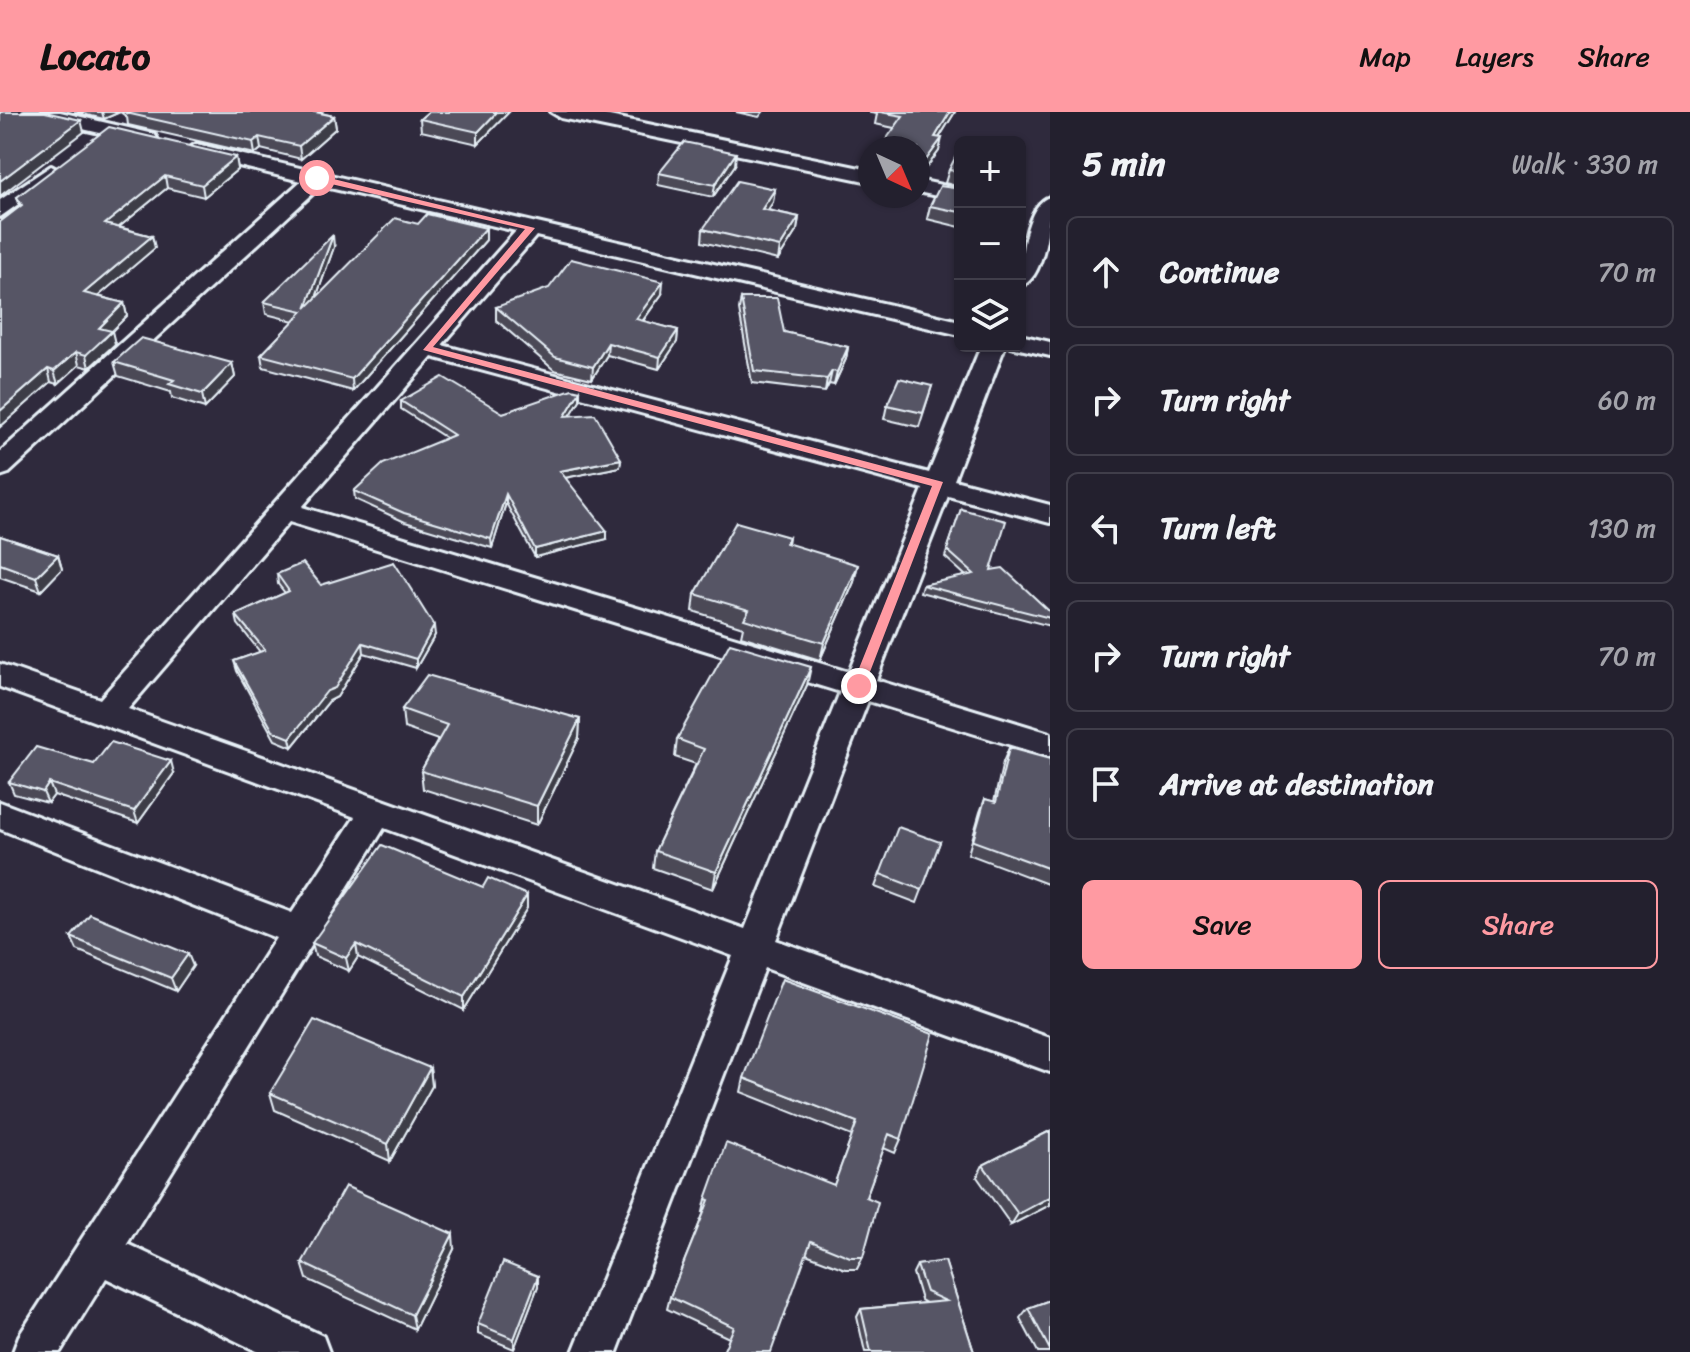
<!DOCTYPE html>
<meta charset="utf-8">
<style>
:root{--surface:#23202e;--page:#2b2836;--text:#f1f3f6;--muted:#a3a3aa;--line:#403e4a;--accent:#ff9aa2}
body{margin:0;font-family:Sriracha,sans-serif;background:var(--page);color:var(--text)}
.controls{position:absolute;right:24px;top:24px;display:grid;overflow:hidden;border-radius:12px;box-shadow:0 2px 6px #0004}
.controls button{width:72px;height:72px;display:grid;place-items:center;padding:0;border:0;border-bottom:2px solid var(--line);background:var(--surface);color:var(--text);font:40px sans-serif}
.compass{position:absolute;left:858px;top:24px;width:72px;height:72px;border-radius:50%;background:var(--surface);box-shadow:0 2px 6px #0004;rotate:136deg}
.stop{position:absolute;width:24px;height:24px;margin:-18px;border:6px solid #ff9aa2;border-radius:50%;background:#fff}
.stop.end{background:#ff9aa2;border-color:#fff;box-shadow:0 2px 8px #0008}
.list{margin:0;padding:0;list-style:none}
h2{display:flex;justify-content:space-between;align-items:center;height:104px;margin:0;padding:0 32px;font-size:34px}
h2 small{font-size:26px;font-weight:400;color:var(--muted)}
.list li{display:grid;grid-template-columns:52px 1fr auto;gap:24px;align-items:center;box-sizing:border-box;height:112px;margin:0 16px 16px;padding:0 16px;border:2px solid var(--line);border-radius:12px}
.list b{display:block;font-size:30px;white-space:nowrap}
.list em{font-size:26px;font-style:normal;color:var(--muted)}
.actions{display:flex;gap:16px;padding:24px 32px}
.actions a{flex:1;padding:18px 0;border:2px solid var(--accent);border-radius:12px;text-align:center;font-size:28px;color:var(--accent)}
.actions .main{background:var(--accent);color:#111}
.icon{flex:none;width:44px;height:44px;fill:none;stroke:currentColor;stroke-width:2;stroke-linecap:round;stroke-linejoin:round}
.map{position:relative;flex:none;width:1050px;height:1240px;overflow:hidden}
header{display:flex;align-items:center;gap:48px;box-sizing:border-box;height:112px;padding:0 40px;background:var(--accent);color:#111}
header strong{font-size:38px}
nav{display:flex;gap:44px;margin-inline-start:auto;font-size:28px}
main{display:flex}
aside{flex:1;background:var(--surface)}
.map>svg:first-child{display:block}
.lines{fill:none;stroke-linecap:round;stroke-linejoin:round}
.street-casing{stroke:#e8f1f8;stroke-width:6}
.street{fill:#2f2a3d;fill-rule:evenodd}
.wall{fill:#4b4957;stroke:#e8f1f8;stroke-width:2}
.shaded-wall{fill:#3d3c47;stroke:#e8f1f8;stroke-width:2}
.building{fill:#575565;stroke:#e8f1f8;stroke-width:2}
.route{fill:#ff9aa2}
</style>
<header>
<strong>Locato</strong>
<nav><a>Map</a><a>Layers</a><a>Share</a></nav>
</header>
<main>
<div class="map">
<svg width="1050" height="1240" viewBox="0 0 1050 1240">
<rect width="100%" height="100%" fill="#2f2a3d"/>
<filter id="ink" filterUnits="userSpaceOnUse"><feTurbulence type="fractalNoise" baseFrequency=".0125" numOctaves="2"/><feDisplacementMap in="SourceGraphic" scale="16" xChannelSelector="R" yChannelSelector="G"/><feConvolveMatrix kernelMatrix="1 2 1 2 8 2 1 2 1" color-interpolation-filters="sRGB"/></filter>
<g filter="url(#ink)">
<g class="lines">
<defs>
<g id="street">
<polygon points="24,0 60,0 154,22 157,26 147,32 27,4"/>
<polygon points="551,0 590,0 870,58 870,70 561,6"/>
<path d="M 196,32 L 960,209 L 960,223 L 536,124 L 442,233 L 929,361 L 981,234 L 1005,234 L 954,368 L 1050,393 L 1050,411 L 948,384 L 876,568 L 1050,621 L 1050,645 L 868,589 L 776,828 L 1050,926 L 1050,960 L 765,856 L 617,1240 L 573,1240 L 733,844 L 384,716 L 127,1132 L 323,1224 L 329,1240 L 259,1240 L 106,1166 L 60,1240 L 13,1240 L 19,1224 L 276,826 L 0,717 L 0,690 L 292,801 L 355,705 L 0,575 L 0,552 L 100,587 L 516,119 L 321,74 L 9,361 L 0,364 L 0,340 L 301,69 L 189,42 L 186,38 ZM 432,245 L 923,377 L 849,560 L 302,395 ZM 289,410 L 840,580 L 745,817 L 128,597 Z"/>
<polygon points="51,54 62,60 58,64 0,105 0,88"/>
<polygon points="918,68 960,77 960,89 918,80"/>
<path d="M 1050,85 C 1050,107 1045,168 1020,174 C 1020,152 1025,92 1050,85 Z"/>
<polygon points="1020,223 1050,230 1050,244 1011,235 1020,234"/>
</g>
</defs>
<use href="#street" class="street-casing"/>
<use href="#street" class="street"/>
</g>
<g class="wall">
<polygon points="74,0 322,0 321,1 334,4 336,16 301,47 261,37 255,42 128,13 127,5 120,0 104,7"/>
<polygon points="428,0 509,0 478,32 421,19 420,7"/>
<polygon points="736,0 763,0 759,5"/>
<polygon points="870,0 955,0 939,26 939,39 920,64 918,64 918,36 894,16 875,12 877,2 870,1"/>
<polygon points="960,40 960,75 945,71 949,58"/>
<polygon points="236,45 238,57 204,85 167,76 119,115 152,124 155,136 98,184 124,191 127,204 111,219 115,232 89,256 79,253 58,272 51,270 0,315 0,110 20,95 17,85"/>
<polygon points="735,53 713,85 658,73 659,61"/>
<polygon points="775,77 773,90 768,98 799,105 797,118 778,148 702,130 703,117"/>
<polygon points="960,77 960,115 927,107 930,94"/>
<polygon points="418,112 486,116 486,128 353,279 263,255 261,243 294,209 266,202 264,190 334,135 316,186"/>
<polygon points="662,182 643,209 678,218 677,230 659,257 607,243 592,267 554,258 496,208 496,195"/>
<polygon points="741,186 784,220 848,235 846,247 834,273 829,272 825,280 752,271 739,198"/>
<polygon points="114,250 232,251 235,265 205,296 172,286 171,280 118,264"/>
<polygon points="932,274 919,315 884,307 887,293"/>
<polygon points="580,279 580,288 570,304 621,347 620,355 565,366 607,427 535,445 506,391 492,436 405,410 355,387 354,379 446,326 401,297 401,289 503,301"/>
<polygon points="961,397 991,458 1050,500 1050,514 920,480 922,473 966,464 945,445"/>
<polygon points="0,424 58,443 62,457 41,479 0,465"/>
<polygon points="789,425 788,432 854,470 820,548 741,524 743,515 693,499 695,482"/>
<polygon points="277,462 321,473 435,523 416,556 364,541 337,585 329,589 292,635 275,628 237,559 234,549 260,540 238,512 236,503 285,481 278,472"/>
<polygon points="807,573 713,777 653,756 655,739 696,652 675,645 677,627"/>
<polygon points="402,597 580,607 579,626 537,713 423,677 421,659 438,628 404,616"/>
<polygon points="1009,636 1050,647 1050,773 968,742 980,700 985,687 994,690 1003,650"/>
<polygon points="94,652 174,661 138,711 54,683 48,691 14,682 9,670"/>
<polygon points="940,730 917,791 875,775 880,762"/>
<polygon points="483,775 527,783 527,796 464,898 358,845 349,859 315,844 312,831"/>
<polygon points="71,825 193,854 176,879 77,838"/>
<polygon points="430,956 432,974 390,1049 275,998 270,981"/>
<polygon points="744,966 901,1027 895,1041 884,1036 866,1085 863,1145 857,1157 845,1157 806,1142 729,1226 667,1197 670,1185 704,1100 703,1100 706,1087 834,1073 852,1024 741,980"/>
<polygon points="1050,1019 1050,1093 1011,1113 977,1065 983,1053"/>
<polygon points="454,1137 415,1217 307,1167 302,1151"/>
<polygon points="945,1149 974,1240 865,1240 857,1205 861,1197 926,1191 921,1188 913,1161 917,1153"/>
<polygon points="538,1164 538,1174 514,1237 478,1222 478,1212"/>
<polygon points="1050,1188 1050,1240 1038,1240 1020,1206 1028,1196"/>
</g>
<g class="shaded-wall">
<polygon points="102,0 120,0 104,7"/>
<polygon points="497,0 509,0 478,32 478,20"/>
<polygon points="950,0 955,0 932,37 935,25"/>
<polygon points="334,4 336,16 301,47 299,34"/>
<polygon points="81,8 84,20 0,84 0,69"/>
<polygon points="259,25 261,37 255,42 253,30"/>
<polygon points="942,26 939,39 920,64 923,52"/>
<polygon points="736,41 735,53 713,85 715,73"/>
<polygon points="236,45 238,57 204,85 202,73"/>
<polygon points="165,64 167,76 108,124 105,112"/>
<polygon points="775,77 773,90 760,110 762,97"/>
<polygon points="799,105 797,118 778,148 780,135"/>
<polygon points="486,116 486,128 353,279 352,267"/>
<polygon points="333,123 334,135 308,208 306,196"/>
<polygon points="152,124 155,136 88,193 84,181"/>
<polygon points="663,170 662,182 635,219 636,207"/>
<polygon points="124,191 127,204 103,228 112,219 115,232 89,256 86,243 99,216"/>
<polygon points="678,218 677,230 659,257 660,245"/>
<polygon points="608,231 607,243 592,267 593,255"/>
<polygon points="848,235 846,247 834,273 837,260"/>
<polygon points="76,240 79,253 58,272 54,259"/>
<polygon points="232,251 235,265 205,296 202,282"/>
<polygon points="48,257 51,270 0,315 0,299"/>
<polygon points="832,259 829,272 825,280 827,267"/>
<polygon points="580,279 580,288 565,312 565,304"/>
<polygon points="621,347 620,355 559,367 560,359"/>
<polygon points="506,382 506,391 492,436 491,427"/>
<polygon points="607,419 607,427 535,445 535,437"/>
<polygon points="58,443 62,457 41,479 36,465"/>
<polygon points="858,453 854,470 820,548 824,531"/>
<polygon points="434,514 435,523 416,556 416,547"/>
<polygon points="363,531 364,541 337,585 329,589 292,635 290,626"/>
<polygon points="811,555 807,573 713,777 716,760"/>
<polygon points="580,607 579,626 537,713 537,694"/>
<polygon points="171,649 174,661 138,711 134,699"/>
<polygon points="49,671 54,683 48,691 43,680"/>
<polygon points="527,783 527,796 464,898 464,885"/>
<polygon points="356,832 358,845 349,859 346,846"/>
<polygon points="188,842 193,854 176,879 171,866"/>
<polygon points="430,956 432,974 390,1049 388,1032"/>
<polygon points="1050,1085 1050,1093 1011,1113 1018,1102"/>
<polygon points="453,1122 454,1137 415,1217 412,1203"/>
<polygon points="538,1164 538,1174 514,1237 514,1227"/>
</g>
<g class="building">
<polygon points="0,0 45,0 81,8 0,69"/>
<polygon points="126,0 315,0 334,4 299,34 259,25 253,30 126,1"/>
<polygon points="428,0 497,0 478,20 420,7"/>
<polygon points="880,0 950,0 935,25 942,26 923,52 918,50 918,36 880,36 903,4"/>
<polygon points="109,15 236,45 202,73 165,64 105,112 152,124 84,181 124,191 99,216 112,219 86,243 76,240 54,259 48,257 0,299 0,110 22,93 17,85"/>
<polygon points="684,30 736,41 715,73 659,61"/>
<polygon points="958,40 960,40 960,60 949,58"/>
<polygon points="1020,53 1025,54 1020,64"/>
<polygon points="737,69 775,77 762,97 799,105 780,135 703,117"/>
<polygon points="940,74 960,77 960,100 930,94"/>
<polygon points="427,102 486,116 352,267 261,243 303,199 264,190 333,123 306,196 395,106 418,112"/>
<polygon points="571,147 663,170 636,207 678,218 660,245 608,231 593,255 555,245 496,195 549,176"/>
<polygon points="741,186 777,186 784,220 848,235 837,260 832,259 827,267 754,259"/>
<polygon points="141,226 232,251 202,282 169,272 174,268 114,250"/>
<polygon points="443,265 503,301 572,277 580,279 565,304 595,302 621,347 560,359 607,419 535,437 506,382 491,427 404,401 354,379 383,352 454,323 401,289"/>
<polygon points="899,266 932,274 923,301 887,293"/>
<polygon points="961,397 1006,409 991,458 1003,456 1050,500 1050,506 922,473 974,462 947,438"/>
<polygon points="736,410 789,425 786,431 858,453 824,531 744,507 749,498 695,482"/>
<polygon points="0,424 58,443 36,465 0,452"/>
<polygon points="394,450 434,514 416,547 363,531 335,576 327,579 290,626 273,619 234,549 265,538 236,503 289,479 277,462 303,451 321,473"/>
<polygon points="730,531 811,555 716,760 655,739 704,637 677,627"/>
<polygon points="427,563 580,607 537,694 421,659 447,613 402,597"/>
<polygon points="111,630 171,649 134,699 49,671 43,680 9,670 36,635 94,652"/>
<polygon points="1009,636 1050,647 1050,757 973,729 985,687 996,690"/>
<polygon points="898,715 940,730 922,778 880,762"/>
<polygon points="382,733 483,775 488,766 527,783 464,885 356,832 346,846 312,831"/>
<polygon points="90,802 188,842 171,866 71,825"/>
<polygon points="782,867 933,922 901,1027 889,1022 866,1085 878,1090 863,1145 850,1145 811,1129 771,1240 723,1240 734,1215 670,1185 709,1088 706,1087 726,1031 834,1073 857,1010 744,966"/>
<polygon points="314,908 430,956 388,1032 270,981"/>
<polygon points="1050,1019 1050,1085 1018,1102 983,1053"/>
<polygon points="345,1074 453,1122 412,1203 302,1151"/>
<polygon points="945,1149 974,1240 871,1240 861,1197 946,1189 926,1180 917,1153"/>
<polygon points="503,1150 538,1164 514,1227 478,1212"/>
<polygon points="1050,1188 1050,1238 1028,1196"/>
</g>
</g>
<polygon class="route" points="317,63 535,116 433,235 943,370 863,578 852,574 932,374 423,238 525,117 314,68"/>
</svg>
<div class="controls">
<button>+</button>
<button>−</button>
<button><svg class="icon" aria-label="layers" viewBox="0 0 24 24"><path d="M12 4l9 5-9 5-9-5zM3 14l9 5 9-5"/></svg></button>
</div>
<svg class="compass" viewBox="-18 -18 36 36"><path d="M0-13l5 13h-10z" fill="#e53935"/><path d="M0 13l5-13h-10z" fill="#a3a3aa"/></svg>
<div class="stop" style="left:317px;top:66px"></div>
<div class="stop end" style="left:859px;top:574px"></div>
</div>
<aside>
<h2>5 min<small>Walk · 330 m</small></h2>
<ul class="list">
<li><svg class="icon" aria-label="ahead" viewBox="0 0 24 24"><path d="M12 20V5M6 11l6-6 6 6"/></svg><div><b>Continue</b></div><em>70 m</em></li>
<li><svg class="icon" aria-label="right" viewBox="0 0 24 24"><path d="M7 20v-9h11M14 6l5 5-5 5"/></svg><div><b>Turn right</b></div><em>60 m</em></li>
<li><svg class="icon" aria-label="left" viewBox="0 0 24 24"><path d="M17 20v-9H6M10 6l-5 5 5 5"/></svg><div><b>Turn left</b></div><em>130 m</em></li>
<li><svg class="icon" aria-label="right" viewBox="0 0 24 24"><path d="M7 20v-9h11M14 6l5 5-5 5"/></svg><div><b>Turn right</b></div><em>70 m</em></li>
<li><svg class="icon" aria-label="arrive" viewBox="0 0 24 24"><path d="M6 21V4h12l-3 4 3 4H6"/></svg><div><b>Arrive at destination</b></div></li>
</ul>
<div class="actions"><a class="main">Save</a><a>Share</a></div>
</aside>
</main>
